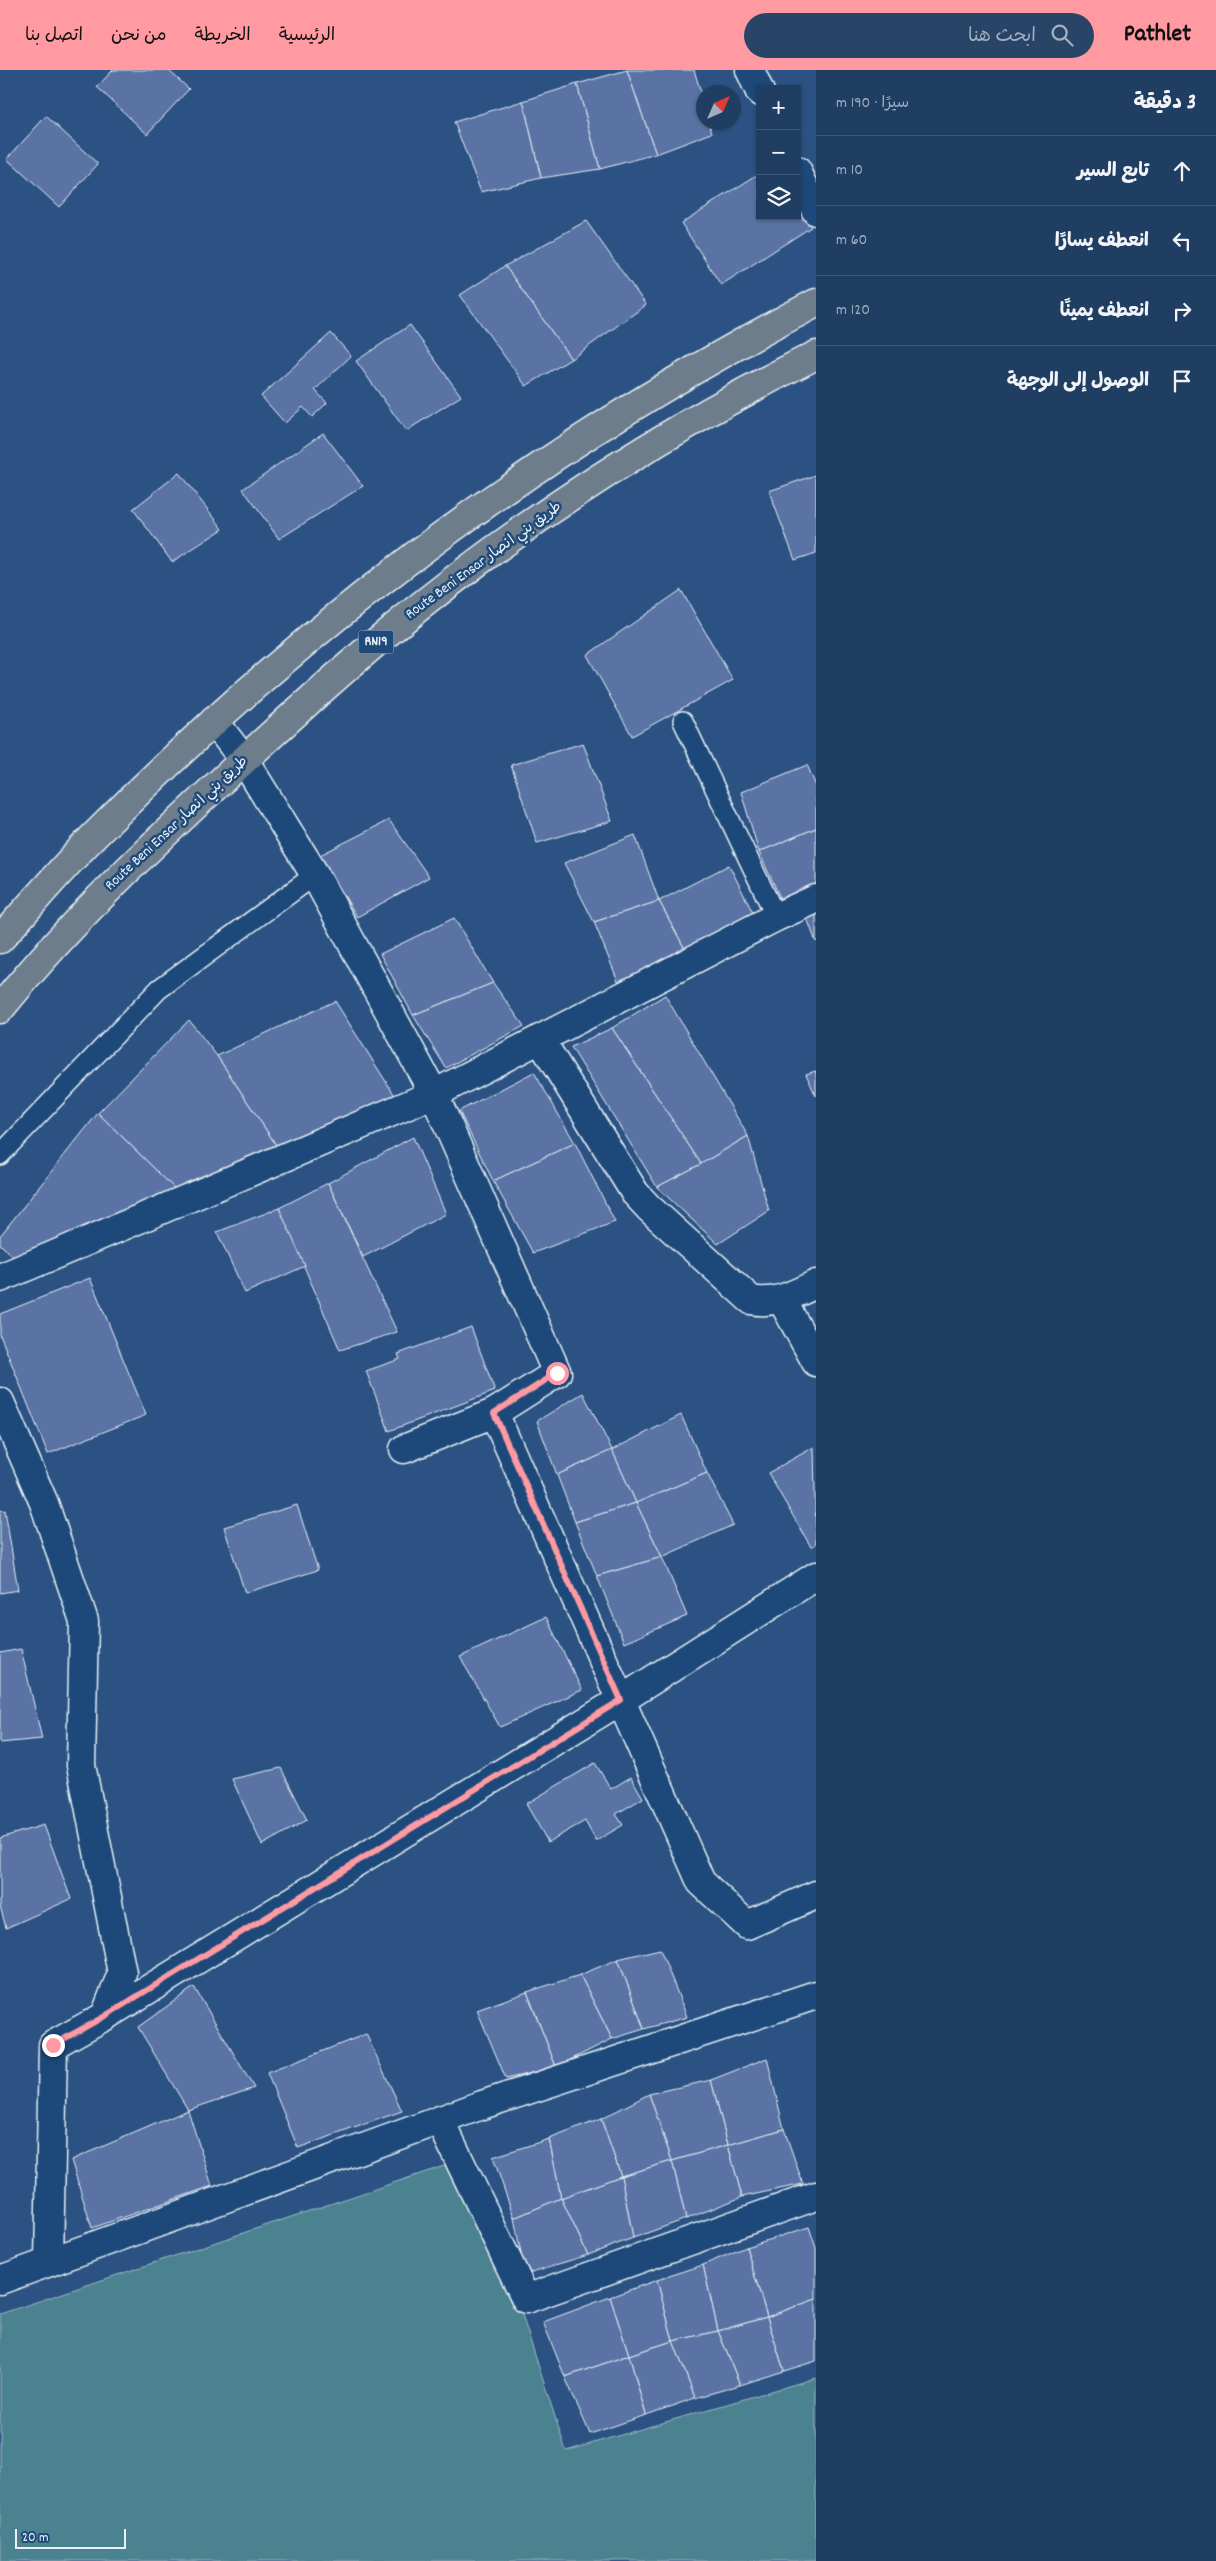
<!DOCTYPE html>
<html lang="ar">
<meta charset="utf-8">
<style>
:root{--surface:#203e62;--page:#284568;--text:#f1f3f6;--muted:#a2aebe;--line:#3d5777;--accent:#ff9aa2}
body{margin:0;font-family:Dekko,"Playpen Sans Arabic",sans-serif;background:var(--page);color:var(--text);direction:rtl}
.controls{position:absolute;right:15px;top:15px;display:grid;overflow:hidden;border-radius:0px;box-shadow:0 1px 4px #0004}
.controls button{width:45px;height:45px;display:grid;place-items:center;padding:0;border:0;border-bottom:1px solid var(--line);background:var(--surface);color:var(--text);font:25px sans-serif}
.compass{position:absolute;left:696px;top:15px;width:45px;height:45px;border-radius:50%;background:var(--surface);box-shadow:0 1px 4px #0004;rotate:45deg}
.scale{position:absolute;left:15px;bottom:12px;width:111px;box-sizing:border-box;padding-left:5px;border:2px solid #e8f1f8;border-top:0;font-size:14px;line-height:18px;white-space:nowrap;color:#e8f1f8;-webkit-text-stroke:4px #1f4a7a;paint-order:stroke}
.stop{position:absolute;width:15px;height:15px;margin:-11px;border:4px solid #ff9aa2;border-radius:50%;background:#fff}
.stop.end{background:#ff9aa2;border-color:#fff;box-shadow:0 1px 5px #0008}
.list{margin:0;padding:0;list-style:none}
h2{display:flex;justify-content:space-between;align-items:center;height:65px;margin:0;padding:0 20px;font-size:21px}
h2 small{font-size:16px;font-weight:400;color:var(--muted)}
.list li{display:grid;grid-template-columns:32px 1fr auto;gap:15px;align-items:center;box-sizing:border-box;height:70px;padding:0 20px;border-top:1px solid var(--line)}
.list b{display:block;font-size:19px;white-space:nowrap}
.list em{font-size:16px;font-style:normal;color:var(--muted)}
.icon{flex:none;width:28px;height:28px;fill:none;stroke:currentColor;stroke-width:2;stroke-linecap:round;stroke-linejoin:round}
.map{position:relative;flex:none;width:816px;height:2491px;overflow:hidden;direction:ltr}
header{display:flex;align-items:center;gap:30px;box-sizing:border-box;height:70px;padding:0 25px;background:var(--accent);color:#111}
header strong{font-size:24px}
nav{display:flex;gap:28px;margin-inline-start:auto;font-size:18px}
.search{width:350px;height:45px;background:var(--page);display:flex;align-items:center;gap:12px;box-sizing:border-box;padding:0 18px;border-radius:28px;color:var(--muted);font-size:19px}
main{display:flex}
aside{flex:1;background:var(--surface)}
.map>svg:first-child{display:block}
.green{fill:#4c8290;stroke:#9abac4}
.building{fill:#5a73a4;stroke:#e8f1f8}
.lines{fill:none;stroke-linecap:round;stroke-linejoin:round}
.lane-casing{stroke:#e8f1f8;stroke-width:22}
.street-casing{stroke:#e8f1f8;stroke-width:31}
.highway-casing{stroke:#e8f1f8;stroke-width:31}
.lane{stroke:#1f4a7a;stroke-width:19}
.street{stroke:#1f4a7a;stroke-width:28}
.highway{stroke:#6d7d8c;stroke-width:28}
.route{stroke:#ff9aa2;stroke-width:6}
.labels{text-anchor:middle;dominant-baseline:central;stroke-width:5;stroke-linejoin:round;paint-order:stroke}
.shield{fill:#1f4a7a;stroke:#acbfd2;stroke-width:1}
.shield-label{font-size:14px;font-weight:bold;fill:#e8f1f8}
.street-label{font-size:15px;fill:#e8f1f8;stroke:#1f4a7a}
</style>
<header>
<strong>Pathlet</strong>
<div class="search"><svg class="icon" aria-label="search" viewBox="0 0 24 24"><circle cx="10" cy="10" r="6"/><path d="M15 15l6 6"/></svg>ابحث هنا</div>
<nav><a>الرئيسية</a><a>الخريطة</a><a>من نحن</a><a>اتصل بنا</a></nav>
</header>
<main>
<aside>
<h2>3 دقيقة<small>سيرًا · 190 m</small></h2>
<ul class="list">
<li><svg class="icon" aria-label="ahead" viewBox="0 0 24 24"><path d="M12 20V5M6 11l6-6 6 6"/></svg><div><b>تابع السير</b></div><em>10 m</em></li>
<li><svg class="icon" aria-label="left" viewBox="0 0 24 24"><path d="M17 20v-9H6M10 6l-5 5 5 5"/></svg><div><b>انعطف يسارًا</b></div><em>60 m</em></li>
<li><svg class="icon" aria-label="right" viewBox="0 0 24 24"><path d="M7 20v-9h11M14 6l5 5-5 5"/></svg><div><b>انعطف يمينًا</b></div><em>120 m</em></li>
<li><svg class="icon" aria-label="arrive" viewBox="0 0 24 24"><path d="M6 21V4h12l-3 4 3 4H6"/></svg><div><b>الوصول إلى الوجهة</b></div></li>
</ul>
</aside>
<div class="map">
<svg width="816" height="2491" viewBox="0 0 816 2491">
<rect width="100%" height="100%" fill="#2b5282"/>
<filter id="ink" filterUnits="userSpaceOnUse"><feTurbulence type="fractalNoise" baseFrequency=".02" numOctaves="2"/><feDisplacementMap in="SourceGraphic" scale="10" xChannelSelector="R" yChannelSelector="G"/><feConvolveMatrix kernelMatrix="1 2 1 2 8 2 1 2 1" color-interpolation-filters="sRGB"/></filter>
<g filter="url(#ink)">
<polygon class="green" points="471,2087 566,2381 816,2308 816,2491 0,2491 0,2244"/>
<g class="building">
<polygon points="113,0 168,0 189,19 147,64 97,17"/>
<polygon points="627,0 656,84 600,99 577,14"/>
<polygon points="627,0 694,0 704,32 704,52 709,52 712,63 656,84"/>
<polygon points="577,14 600,99 541,108 523,31"/>
<polygon points="523,31 541,108 481,122 454,52"/>
<polygon points="46,46 98,94 59,137 7,89"/>
<polygon points="760,103 760,146 797,146 797,135 811,157 721,215 681,153"/>
<polygon points="586,151 646,235 571,289 505,196"/>
<polygon points="505,196 571,289 526,316 460,225"/>
<polygon points="410,255 461,326 406,361 356,291"/>
<polygon points="331,263 351,286 315,320 327,333 312,347 303,337 285,353 261,326"/>
<polygon points="323,363 363,416 279,469 243,419"/>
<polygon points="179,403 223,459 172,492 133,439"/>
<polygon points="816,405 816,483 795,490 769,421"/>
<polygon points="681,520 733,610 632,666 587,585"/>
<polygon points="583,673 612,751 537,773 511,695"/>
<polygon points="807,695 816,716 816,758 759,782 741,722"/>
<polygon points="389,750 429,807 357,847 320,785"/>
<polygon points="816,758 816,821 784,836 759,782"/>
<polygon points="635,765 659,831 594,852 564,793"/>
<polygon points="729,795 755,847 687,883 659,831"/>
<polygon points="659,831 687,883 618,911 594,852"/>
<polygon points="816,845 816,872 807,848"/>
<polygon points="454,848 493,913 413,945 380,884"/>
<polygon points="493,913 524,956 446,998 413,945"/>
<polygon points="665,925 748,1066 701,1094 612,958"/>
<polygon points="335,931 397,1029 278,1078 217,986"/>
<polygon points="189,950 217,986 278,1078 175,1119 98,1043"/>
<polygon points="612,958 701,1094 657,1117 571,977"/>
<polygon points="816,1001 816,1026 806,1004"/>
<polygon points="534,1002 575,1073 493,1111 459,1041"/>
<polygon points="98,1043 175,1119 23,1196 0,1174 0,1166"/>
<polygon points="748,1066 769,1141 718,1174 657,1117 701,1094"/>
<polygon points="413,1067 446,1144 363,1187 328,1113"/>
<polygon points="575,1073 615,1152 533,1183 493,1111"/>
<polygon points="328,1113 397,1262 340,1280 279,1138"/>
<polygon points="279,1138 305,1196 245,1223 217,1162"/>
<polygon points="90,1208 146,1345 48,1384 0,1265 0,1244"/>
<polygon points="471,1257 495,1321 389,1361 366,1301 400,1289 398,1284"/>
<polygon points="583,1323 612,1380 557,1405 537,1351"/>
<polygon points="681,1345 707,1403 636,1433 612,1380"/>
<polygon points="814,1377 816,1474 811,1477 768,1403"/>
<polygon points="612,1380 636,1433 575,1452 557,1405"/>
<polygon points="707,1403 733,1455 662,1487 636,1433"/>
<polygon points="636,1433 662,1487 597,1506 575,1452"/>
<polygon points="297,1435 318,1500 245,1523 224,1457"/>
<polygon points="5,1440 18,1520 0,1523 0,1441"/>
<polygon points="662,1487 687,1546 624,1573 597,1506"/>
<polygon points="546,1547 582,1620 500,1657 460,1587"/>
<polygon points="21,1579 42,1669 0,1673 0,1583"/>
<polygon points="595,1693 611,1719 631,1707 643,1728 616,1744 623,1755 596,1771 585,1751 548,1772 526,1734"/>
<polygon points="281,1698 307,1750 262,1775 232,1709"/>
<polygon points="44,1755 71,1829 6,1858 0,1836 0,1768"/>
<polygon points="660,1879 687,1947 644,1959 618,1889"/>
<polygon points="618,1889 644,1959 612,1969 580,1905"/>
<polygon points="580,1905 612,1969 556,1997 527,1922"/>
<polygon points="194,1917 254,2018 188,2040 138,1957"/>
<polygon points="527,1922 556,1997 506,2009 477,1940"/>
<polygon points="366,1964 402,2041 298,2078 267,2003"/>
<polygon points="767,1988 784,2059 728,2075 711,2010"/>
<polygon points="711,2010 728,2075 672,2091 649,2024"/>
<polygon points="649,2024 672,2091 621,2106 601,2049"/>
<polygon points="188,2040 212,2116 92,2158 71,2090"/>
<polygon points="601,2049 621,2106 561,2128 549,2069"/>
<polygon points="784,2059 803,2114 742,2127 728,2075"/>
<polygon points="549,2069 561,2128 514,2148 493,2087"/>
<polygon points="728,2075 742,2127 686,2149 672,2091"/>
<polygon points="672,2091 686,2149 633,2168 621,2106"/>
<polygon points="621,2106 633,2168 588,2185 561,2128"/>
<polygon points="561,2128 588,2185 525,2204 514,2148"/>
<polygon points="809,2157 816,2178 816,2229 767,2247 746,2177"/>
<polygon points="746,2177 767,2247 718,2261 703,2195"/>
<polygon points="703,2195 718,2261 673,2271 657,2210"/>
<polygon points="657,2210 673,2271 629,2285 610,2227"/>
<polygon points="610,2227 629,2285 565,2307 543,2252"/>
<polygon points="816,2229 816,2291 784,2301 767,2247"/>
<polygon points="767,2247 784,2301 740,2315 718,2261"/>
<polygon points="718,2261 740,2315 695,2328 673,2271"/>
<polygon points="673,2271 695,2328 646,2345 629,2285"/>
<polygon points="629,2285 646,2345 590,2364 565,2307"/>
</g>
<g class="lines">
<defs>
<g id="lane">
<polyline points="683,651 776,847"/>
<polyline points="0,1085 159,919 315,805"/>
</g>
<g id="street">
<polyline points="750,0 760,22"/>
<polyline points="797,101 816,141"/>
<polyline points="214,651 244,690 315,805 434,1024 557,1303 494,1343 404,1379"/>
<path d="M 540,969 L 635,1123 L 649,1138 L 751,1230 C 776,1235 794,1224 816,1214"/>
<polyline points="0,1208 434,1024 776,847 816,829"/>
<polyline points="782,1230 816,1292"/>
<polyline points="0,1332 44,1433 84,1551 81,1695 122,1903 105,1946"/>
<polyline points="494,1343 701,1812 747,1855 816,1825"/>
<polyline points="440,2050 526,2229 816,2126"/>
<polyline points="49,2192 53,1975 105,1946 621,1630 816,1506"/>
<polyline points="0,2210 482,2035 816,1925"/>
</g>
<g id="highway">
<path d="M 0,869 C 33,833 64,795 99,761 C 310,549 550,371 816,233"/>
<path d="M 0,939 C 70,852 151,776 232,701 C 283,654 333,608 386,564 C 517,455 664,361 816,285"/>
</g>
</defs>
<use href="#lane" class="lane-casing"/>
<use href="#street" class="street-casing"/>
<use href="#highway" class="highway-casing"/>
<use href="#lane" class="lane"/>
<use href="#street" class="street"/>
<use href="#highway" class="highway"/>
</g>
</g>
<g class="lines" filter="url(#ink)">
<polyline class="route" points="53,1975 105,1946 621,1630 494,1343 557,1303"/>
</g>
<g class="labels">
<rect class="shield" x="358.5" y="560.5" width="35" height="23" rx="4"/>
<g class="shield-label">
<text x="376" y="572">RN19</text>
</g>
<g class="street-label">
<text transform="translate(484 491) rotate(-36)">Route Beni Ensar طريق بني انصار</text>
<text transform="translate(177 754) rotate(-43)">Route Beni Ensar طريق بني انصار</text>
</g>
</g>
</svg>
<div class="controls">
<button>+</button>
<button>−</button>
<button><svg class="icon" aria-label="layers" viewBox="0 0 24 24"><path d="M12 4l9 5-9 5-9-5zM3 14l9 5 9-5"/></svg></button>
</div>
<svg class="compass" viewBox="-18 -18 36 36"><path d="M0-13l5 13h-10z" fill="#e53935"/><path d="M0 13l5-13h-10z" fill="#a2aebe"/></svg>
<div class="scale">20 m</div>
<div class="stop" style="left:557px;top:1303px"></div>
<div class="stop end" style="left:53px;top:1975px"></div>
</div>
</main>
